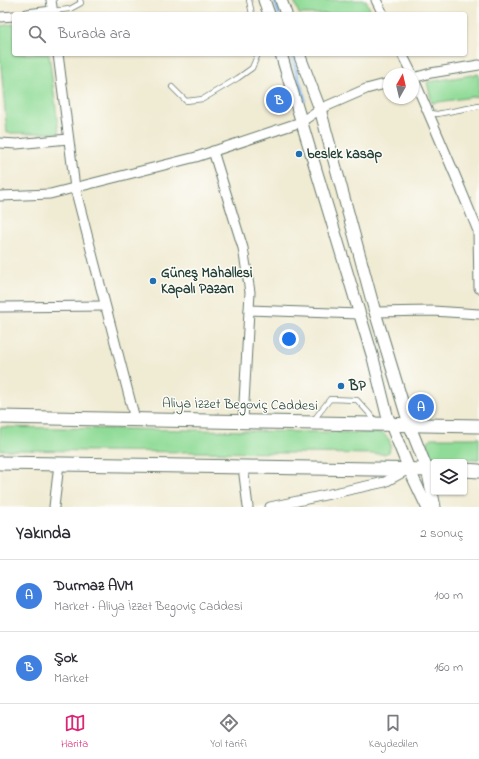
<!DOCTYPE html>
<html lang="tr">
<meta charset="utf-8">
<style>
:root{--surface:#fff;--page:#f2f2f3;--text:#2b2b33;--muted:#7c7c81;--line:#e1e1e2;--accent:#db2777}
body{margin:0;font-family:"Indie Flower",sans-serif;background:var(--page);color:var(--text)}
.controls{position:absolute;right:12px;bottom:12px;display:grid;overflow:hidden;border-radius:4px;box-shadow:0 1px 3px #0004}
.controls button{width:36px;height:36px;display:grid;place-items:center;padding:0;border:0;border-bottom:1px solid var(--line);background:var(--surface);color:var(--text);font:20px sans-serif}
.compass{position:absolute;left:383px;top:68px;width:36px;height:36px;border-radius:50%;background:var(--surface);box-shadow:0 1px 3px #0004;rotate:8deg}
.you{position:absolute;left:289px;top:339px;width:14px;height:14px;margin:-10px;border:3px solid #fff;border-radius:50%;background:#1a73e8;box-shadow:0 0 0 6px #1a73e833}
.badge{display:grid;place-items:center;width:26px;height:26px;border-radius:50%;background:var(--accent);color:#fff;font-size:13px;font-weight:700}
.pin{position:absolute;translate:-50% -50%;border:2px solid #fff;box-shadow:0 1px 4px #0006}
.list{margin:0;padding:0;list-style:none}
h2{display:flex;justify-content:space-between;align-items:center;height:52px;margin:0;padding:0 16px;font-size:17px}
h2 small{font-size:13px;font-weight:400;color:var(--muted)}
.list li{display:grid;grid-template-columns:26px 1fr auto;gap:12px;align-items:center;box-sizing:border-box;height:72px;padding:0 16px;border-top:1px solid var(--line)}
.list b{display:block;font-size:15px;white-space:nowrap}
.list p{margin:0;font-size:13px;white-space:nowrap;color:var(--muted)}
.list em{font-size:13px;font-style:normal;color:var(--muted)}
.icon{flex:none;width:22px;height:22px;fill:none;stroke:currentColor;stroke-width:2;stroke-linecap:round;stroke-linejoin:round}
.map{position:relative;flex:none;width:479px;height:507px;overflow:hidden}
.search{position:absolute;background:var(--surface);box-shadow:0 1px 3px #0004;left:12px;right:12px;top:12px;height:44px;display:flex;align-items:center;gap:10px;box-sizing:border-box;padding:0 14px;border-radius:4px;color:var(--muted);font-size:15px}
.sheet{height:196px;background:var(--surface)}
nav{display:flex;justify-content:space-around;align-items:center;box-sizing:border-box;height:56px;border-top:1px solid var(--line);background:var(--surface);font-size:11px;color:var(--muted)}
nav a{display:grid;justify-items:center;gap:2px}
nav .on{color:var(--accent)}
.map>svg:first-child{display:block}
.green{fill:#90db97;stroke:#588c66}
.lines{fill:none;stroke-linecap:round;stroke-linejoin:round}
.stream{stroke:#83bbf3;stroke-width:3}
.service-casing{stroke:#687a6c;stroke-width:6}
.minor-casing{stroke:#687a6c;stroke-width:11}
.tertiary-casing{stroke:#687a6c;stroke-width:13}
.secondary-casing{stroke:#687a6c;stroke-width:15}
.service{stroke:#fff;stroke-width:4.5}
.minor{stroke:#fff;stroke-width:9}
.tertiary{stroke:#fff;stroke-width:11}
.secondary{stroke:#fff;stroke-width:13}
.poi-dot{fill:#1f6fb2;stroke:#fdfcf7;stroke-width:1.5}
.labels{text-anchor:middle;dominant-baseline:central;stroke-width:3;stroke-linejoin:round;paint-order:stroke}
.poi-label{font-size:14px;font-weight:bold;fill:#1f3d34;stroke:#fdfcf7;text-anchor:start}
.street-label{font-size:14px;fill:#1f3d34;stroke:#fdfcf7}
</style>
<div class="map">
<svg width="479" height="507" viewBox="0 0 479 507">
<rect width="100%" height="100%" fill="#fdfcf7"/>
<filter id="ink" filterUnits="userSpaceOnUse"><feTurbulence type="fractalNoise" baseFrequency=".025" numOctaves="2"/><feDisplacementMap in="SourceGraphic" scale="8" xChannelSelector="R" yChannelSelector="G"/><feConvolveMatrix kernelMatrix="1 2 1 2 8 2 1 2 1" color-interpolation-filters="sRGB"/></filter>
<filter id="wash" filterUnits="userSpaceOnUse"><feTurbulence type="fractalNoise" baseFrequency=".012" numOctaves="4" result="noise"/><feDisplacementMap in="SourceGraphic" scale="16" xChannelSelector="R" yChannelSelector="G"/><feGaussianBlur stdDeviation="0.9" result="paint"/><feColorMatrix in="noise" values="0 0 0 0 0 0 0 0 0 0 0 0 0 0 0 0 0 1.4 0 .05"/><feComposite in="paint" operator="in"/></filter>
<g filter="url(#wash)">
<rect width="100%" height="100%" fill="#f0ebd3"/>
<g class="green">
<polygon points="294,0 366,0 372,14 299,14"/>
<polygon points="14,24 14,54 49,54 59,133 7,133 0,56 0,26"/>
<polygon points="479,74 479,96 432,103 427,82"/>
<path d="M 0,427 L 382,433 C 390,438 392,443 389,452 L 384,454 L 0,450 Z"/>
<polygon points="432,438 479,438 479,459 437,459 430,455 426,448 427,442"/>
</g>
<g class="lines">
<g class="stream">
<polyline points="275,0 279,14"/>
<polyline points="291,54 305,100"/>
</g>
</g>
</g>
<g filter="url(#ink)">
<g class="lines">
<defs>
<g id="service">
<polyline points="249,0 252,14"/>
<polyline points="52,11 70,9 81,3 80,0"/>
<polyline points="172,87 186,101 203,99 238,78 252,68 258,54"/>
<polyline points="429,113 437,114 479,106"/>
<polyline points="313,421 330,399 357,400 376,421"/>
</g>
<g id="minor">
<polyline points="51,0 53,14"/>
<polyline points="376,0 383,14"/>
<polyline points="27,14 52,11"/>
<polyline points="0,17 14,16"/>
<polyline points="58,54 75,188 135,419"/>
<polyline points="402,54 412,74"/>
<polyline points="413,77 455,175 478,231 479,288"/>
<polyline points="413,78 431,73 479,65"/>
<polyline points="0,143 17,144 68,139"/>
<polyline points="213,151 243,248 250,292 243,421"/>
<polyline points="0,196 50,194 196,157 301,122 320,109 366,89 389,83"/>
<polyline points="0,307 105,306"/>
<polyline points="249,310 359,314"/>
<polyline points="375,312 433,311 479,314"/>
<polyline points="243,467 248,507"/>
<polyline points="54,507 59,464"/>
<polyline points="270,507 385,482 407,470"/>
</g>
<g id="tertiary">
<polyline points="264,0 269,14"/>
<polyline points="281,0 286,14"/>
<polyline points="281,54 373,358 387,415 409,469 427,507"/>
<polyline points="299,54 320,109 375,312 409,424 427,469 435,507"/>
</g>
<g id="secondary">
<polyline points="0,417 479,426"/>
<polyline points="0,463 434,470"/>
<polyline points="464,470 479,471"/>
</g>
</defs>
<use href="#service" class="service-casing"/>
<use href="#minor" class="minor-casing"/>
<use href="#tertiary" class="tertiary-casing"/>
<use href="#secondary" class="secondary-casing"/>
<use href="#service" class="service"/>
<use href="#minor" class="minor"/>
<use href="#tertiary" class="tertiary"/>
<use href="#secondary" class="secondary"/>
</g>
</g>
<g class="poi-dot">
<circle cx="299" cy="154" r="4"/>
<circle cx="153" cy="281" r="4"/>
<circle cx="341" cy="386" r="4"/>
</g>
<g class="labels">
<g class="poi-label">
<text x="307" y="154">beslek kasap</text>
<text x="161" y="273">Güneş Mahallesi<tspan x="161" dy="16">Kapalı Pazarı</tspan></text>
<text x="349" y="386">BP</text>
</g>
<g class="street-label">
<text transform="translate(240 405) rotate(1)">Aliya İzzet Begoviç Caddesi</text>
</g>
</g>
</svg>
<div class="controls">
<button><svg class="icon" aria-label="layers" viewBox="0 0 24 24"><path d="M12 4l9 5-9 5-9-5zM3 14l9 5 9-5"/></svg></button>
</div>
<svg class="compass" viewBox="-18 -18 36 36"><path d="M0-13l5 13h-10z" fill="#e53935"/><path d="M0 13l5-13h-10z" fill="#7c7c81"/></svg>
<div class="you"></div>
<div class="pin badge" style="left:421px;top:407px;background:#3f7fe0">A</div>
<div class="pin badge" style="left:279px;top:100px;background:#3f7fe0">B</div>
<div class="search"><svg class="icon" aria-label="search" viewBox="0 0 24 24"><circle cx="10" cy="10" r="6"/><path d="M15 15l6 6"/></svg>Burada ara</div>
</div>
<section class="sheet">
<h2>Yakında<small>2 sonuç</small></h2>
<ul class="list">
<li><span class="badge" style="background:#3f7fe0">A</span><div><b>Durmaz AVM</b><p>Market · Aliya İzzet Begoviç Caddesi</p></div><em>100 m</em></li>
<li><span class="badge" style="background:#3f7fe0">B</span><div><b>Şok</b><p>Market</p></div><em>160 m</em></li>
</ul>
</section>
<nav>
<a class="on"><svg class="icon" aria-label="map" viewBox="0 0 24 24"><path d="M3 6l6-2 6 2 6-2v14l-6 2-6-2-6 2zM9 4v14M15 6v14"/></svg>Harita</a>
<a><svg class="icon" aria-label="directions" viewBox="0 0 24 24"><path d="M12 3l9 9-9 9-9-9zM9 14v-3h6M13 9l2 2-2 2"/></svg>Yol tarifi</a>
<a><svg class="icon" aria-label="saved" viewBox="0 0 24 24"><path d="M7 4h10v16l-5-4-5 4z"/></svg>Kaydedilen</a>
</nav>
